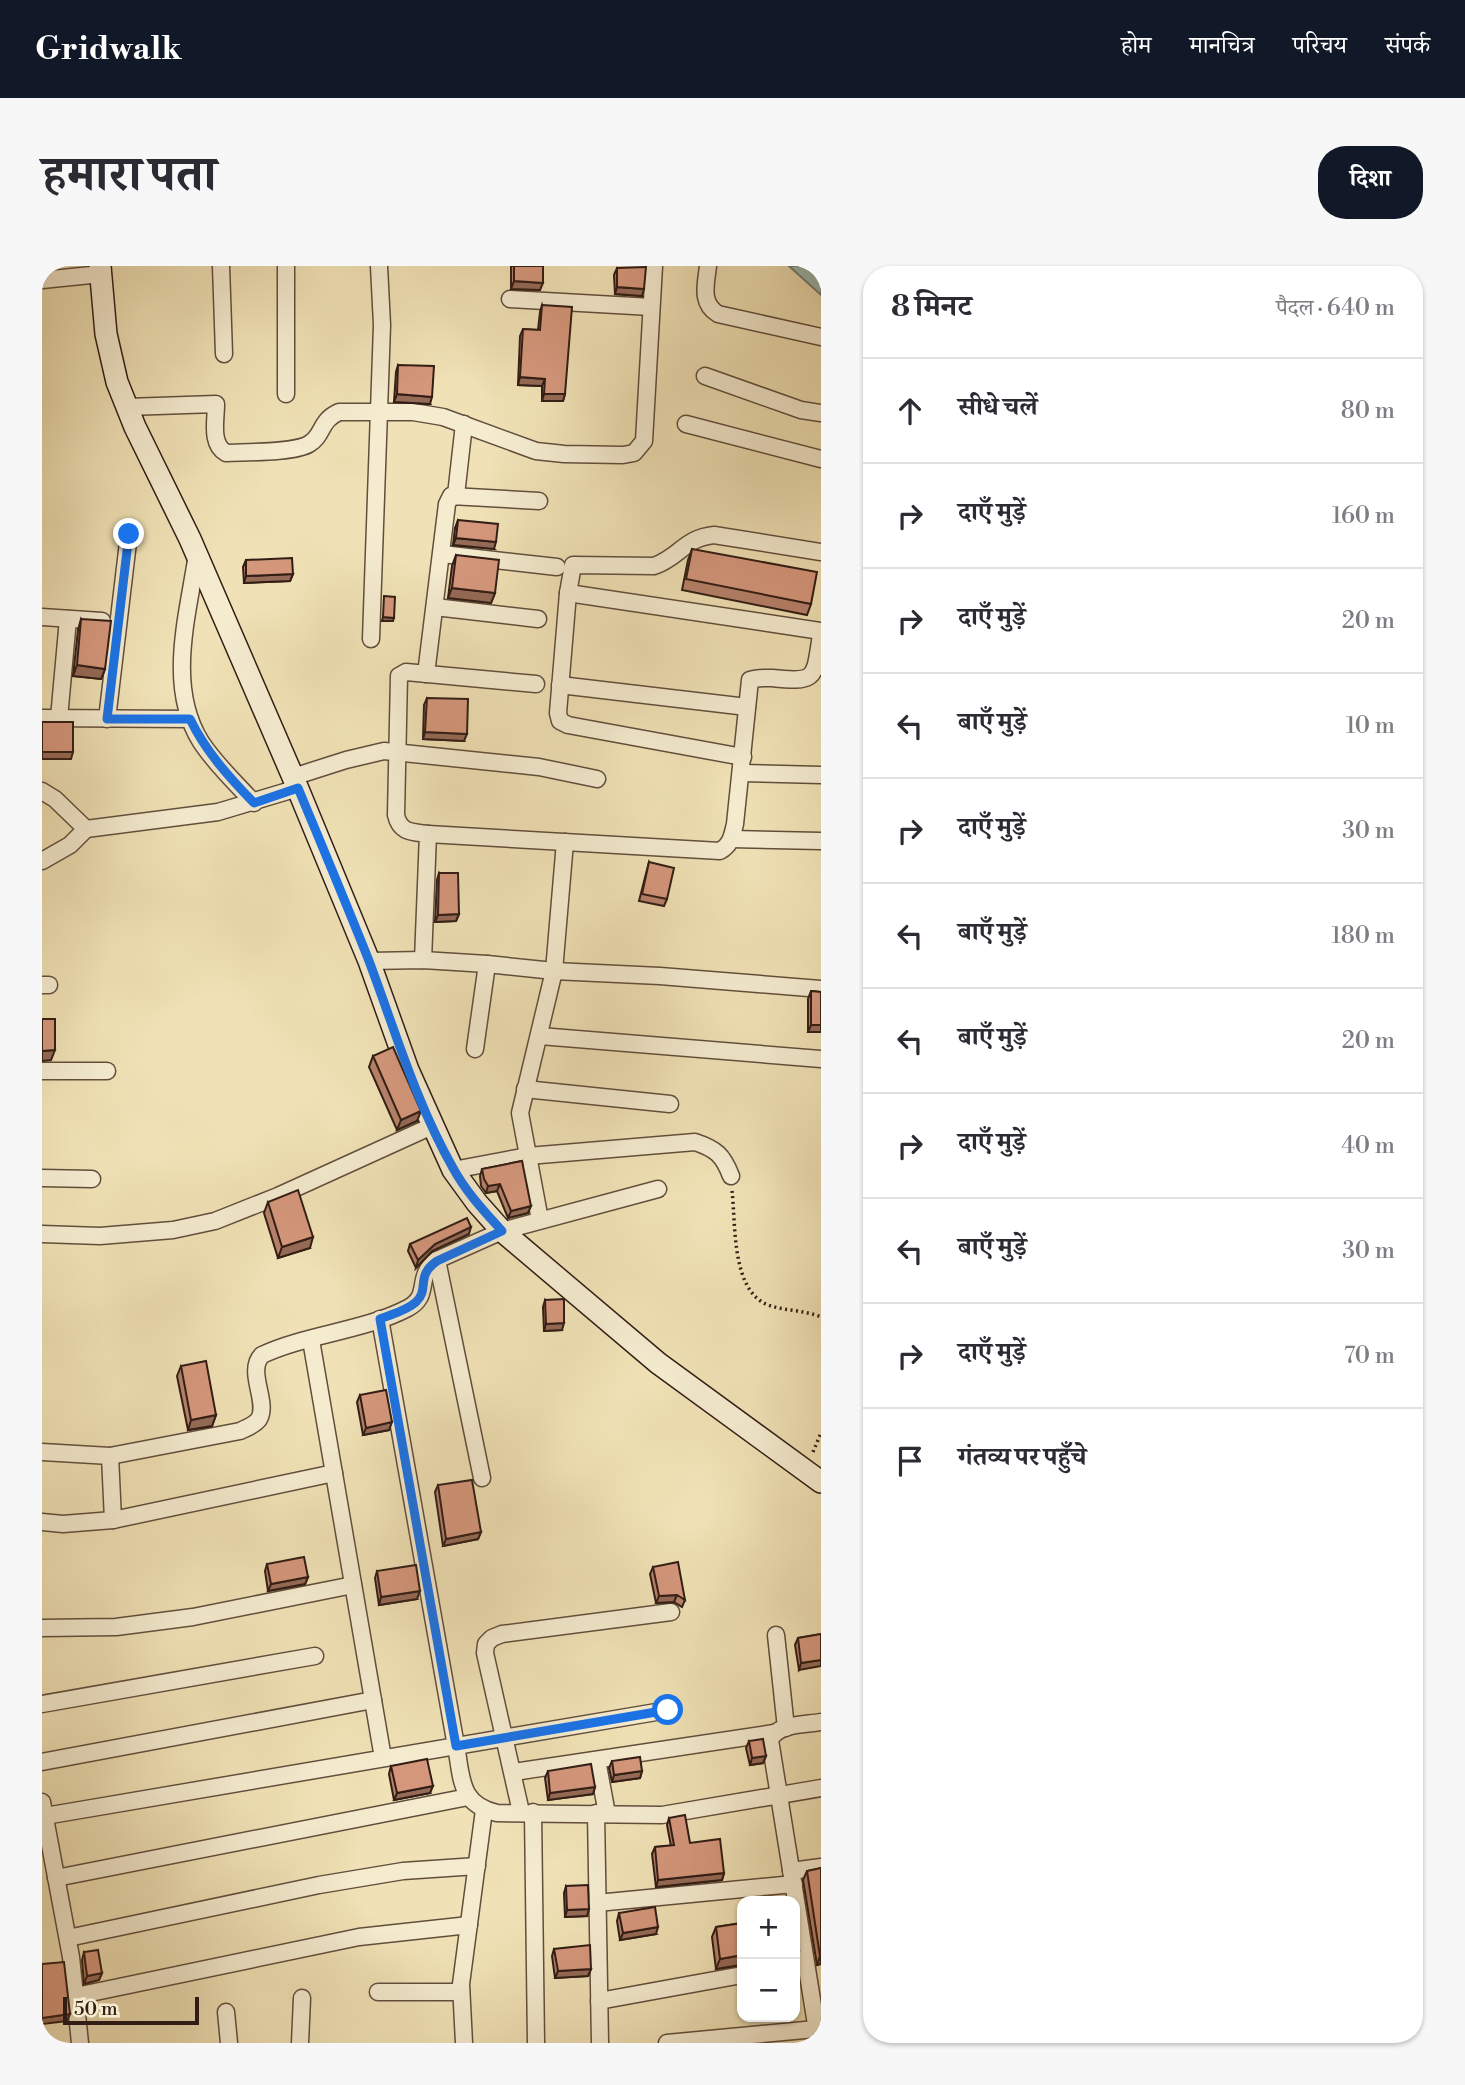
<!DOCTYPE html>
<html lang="hi">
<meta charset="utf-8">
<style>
:root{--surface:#fff;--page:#f7f7f7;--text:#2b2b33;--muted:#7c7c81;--line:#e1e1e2;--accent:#111827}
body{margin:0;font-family:"Libre Bodoni","Noto Serif Devanagari",serif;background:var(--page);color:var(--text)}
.controls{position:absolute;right:21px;bottom:21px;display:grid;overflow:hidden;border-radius:14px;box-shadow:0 2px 5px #0004}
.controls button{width:63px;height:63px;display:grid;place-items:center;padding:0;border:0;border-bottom:2px solid var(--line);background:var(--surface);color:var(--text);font:35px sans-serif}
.scale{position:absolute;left:21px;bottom:18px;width:136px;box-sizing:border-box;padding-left:7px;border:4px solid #321d15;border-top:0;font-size:19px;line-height:24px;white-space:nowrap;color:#321d15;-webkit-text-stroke:5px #f5ecd0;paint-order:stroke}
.stop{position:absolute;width:21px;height:21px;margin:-16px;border:5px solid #1a73e8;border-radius:50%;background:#fff}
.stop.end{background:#1a73e8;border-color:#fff;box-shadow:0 2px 7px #0008}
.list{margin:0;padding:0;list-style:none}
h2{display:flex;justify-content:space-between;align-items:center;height:91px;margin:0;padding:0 28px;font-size:30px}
h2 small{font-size:23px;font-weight:400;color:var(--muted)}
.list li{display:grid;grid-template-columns:46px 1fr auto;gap:21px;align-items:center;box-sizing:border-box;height:105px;padding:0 28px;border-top:2px solid var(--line)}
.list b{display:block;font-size:26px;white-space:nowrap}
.list em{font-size:23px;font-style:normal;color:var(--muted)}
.icon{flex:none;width:38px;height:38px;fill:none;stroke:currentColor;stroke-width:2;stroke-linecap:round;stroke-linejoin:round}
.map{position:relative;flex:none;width:779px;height:1777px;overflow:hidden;border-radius:28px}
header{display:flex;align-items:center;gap:42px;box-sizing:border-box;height:98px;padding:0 35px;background:var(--accent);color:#fff}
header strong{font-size:33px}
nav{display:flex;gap:38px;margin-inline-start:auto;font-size:24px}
.intro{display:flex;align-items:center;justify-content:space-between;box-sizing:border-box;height:168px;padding:0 42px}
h1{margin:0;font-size:49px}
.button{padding:18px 32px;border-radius:28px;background:var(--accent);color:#fff;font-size:24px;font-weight:700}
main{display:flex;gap:42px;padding:0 42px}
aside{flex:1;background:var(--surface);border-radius:28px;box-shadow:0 2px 5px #0004}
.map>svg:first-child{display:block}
.water{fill:#9cbcb5;stroke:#727c75;stroke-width:2}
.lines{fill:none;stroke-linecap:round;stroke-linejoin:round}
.street-casing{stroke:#624e3d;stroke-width:19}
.secondary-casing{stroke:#321d15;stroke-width:24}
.path{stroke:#321d15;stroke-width:3.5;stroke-dasharray:2 3.5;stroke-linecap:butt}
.street{stroke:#f5ecd0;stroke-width:16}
.secondary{stroke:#f5ecd0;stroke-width:21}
.wall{fill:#b7826b;stroke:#321d15;stroke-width:2}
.shaded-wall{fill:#956a57;stroke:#321d15;stroke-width:2}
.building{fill:#d5977c;stroke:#321d15;stroke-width:2}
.route{stroke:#1a73e8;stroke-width:9}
</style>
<header>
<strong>Gridwalk</strong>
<nav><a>होम</a><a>मानचित्र</a><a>परिचय</a><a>संपर्क</a></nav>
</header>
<div class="intro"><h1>हमारा पता</h1><a class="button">दिशा</a></div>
<main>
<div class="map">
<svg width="779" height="1777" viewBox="0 0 779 1777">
<rect width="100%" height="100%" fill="#f0e2b6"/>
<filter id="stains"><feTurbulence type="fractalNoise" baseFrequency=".00286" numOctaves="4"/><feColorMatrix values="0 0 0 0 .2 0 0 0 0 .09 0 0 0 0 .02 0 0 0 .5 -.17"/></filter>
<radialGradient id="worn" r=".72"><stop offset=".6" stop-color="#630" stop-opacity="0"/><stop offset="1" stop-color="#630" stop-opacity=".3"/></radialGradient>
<polygon class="water" points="747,0 779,0 779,29"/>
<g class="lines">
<defs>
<g id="street">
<polyline points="179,0 182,88"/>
<path d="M 666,0 C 664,18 658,37 676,48 L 779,71"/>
<polyline points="0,14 59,8"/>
<polyline points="468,33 609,41"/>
<polyline points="663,110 759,144 779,147"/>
<polyline points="244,128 244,0"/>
<path d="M 85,141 L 174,138 C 174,154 168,178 184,187 C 203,186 252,187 267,178 C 282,169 277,155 297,146 L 371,146 L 401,151 L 494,185 L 522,188 L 581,189 L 592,187 L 602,175 L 612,0"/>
<polyline points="644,158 779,193"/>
<polyline points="414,229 422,158"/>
<path d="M 155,288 C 146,349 124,420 159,476 C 174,499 194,517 212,537"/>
<polyline points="400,288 515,301"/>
<polyline points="526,327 779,365"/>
<polyline points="393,341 496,353"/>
<polyline points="0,351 60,355"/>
<polyline points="329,373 340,59 337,0"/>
<polyline points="384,408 405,238 409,230 497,235"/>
<polyline points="518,419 705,441"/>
<polyline points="0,452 148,453"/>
<polyline points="17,452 26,353"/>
<polyline points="65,453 87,268"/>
<path d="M 701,491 L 526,459 L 518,455 L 516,447 L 526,327 L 531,299 L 612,300 C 638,291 642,272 672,269 L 779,286"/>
<polyline points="699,507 779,509"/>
<polyline points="251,511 304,494 342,485 497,501 555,513"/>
<polyline points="0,525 13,533 44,563 28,579 0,595"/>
<polyline points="44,563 176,546 256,522"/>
<path d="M 386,568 L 678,585 C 689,579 690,570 693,558 L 708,414 C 716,411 722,412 730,412 C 776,417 772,412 779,369"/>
<polyline points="690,573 779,575"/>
<path d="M 381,694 L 386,568 C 370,566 358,567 354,549 L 357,410 L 364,406 L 494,418"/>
<polyline points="327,695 381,694 445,698 512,705 618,710 779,723"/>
<polyline points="0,719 7,719"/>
<polyline points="498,770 779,793"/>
<polyline points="433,783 445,698"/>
<polyline points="0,805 65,805"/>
<polyline points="483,823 628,838"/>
<path d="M 411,904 L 486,890 L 653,876 C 674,883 681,889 689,910"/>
<polyline points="0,912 50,913"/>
<polyline points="498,954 478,847 512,705 523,576"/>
<polyline points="0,968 58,970 131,964 173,955 236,930 390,860"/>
<polyline points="395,994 440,1212"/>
<path d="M 338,1053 L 414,1480 C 420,1512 417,1538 455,1547 L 620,1549 L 779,1522"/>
<polyline points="269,1074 341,1492"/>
<path d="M 0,1186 L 68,1190 L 198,1165 C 204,1162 213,1159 217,1153 C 227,1136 204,1105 220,1089 C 265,1068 322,1065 366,1042 C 390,1029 372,1011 395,994 L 460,965 L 616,923"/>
<polyline points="68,1190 71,1254"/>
<polyline points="0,1256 21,1258 71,1254 292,1207"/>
<polyline points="0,1362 74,1361 151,1351 311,1319"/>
<polyline points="734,1369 744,1462"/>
<polyline points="0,1438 273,1390"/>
<polyline points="555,1494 565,1548"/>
<polyline points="0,1496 331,1434"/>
<polyline points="472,1506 732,1467"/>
<polyline points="0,1536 29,1691 38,1777"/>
<polyline points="479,1546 443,1387 444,1378 450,1372 460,1368 629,1346"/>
<polyline points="491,1546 494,1777"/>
<polyline points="554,1547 558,1777"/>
<polyline points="3,1550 626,1444"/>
<polyline points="749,1605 779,1601"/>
<polyline points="14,1612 426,1531"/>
<polyline points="555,1637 752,1618"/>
<polyline points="26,1672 277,1619 361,1605 435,1600"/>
<polyline points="336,1726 419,1726"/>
<polyline points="34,1730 317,1671 427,1659"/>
<polyline points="557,1735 700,1709"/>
<polyline points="184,1746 187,1777"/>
<polyline points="258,1777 260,1732"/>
<polyline points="422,1777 419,1718 442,1544"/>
<polyline points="625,1777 774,1763"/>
<path d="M 777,1777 L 728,1474 C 736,1457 762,1459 779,1456"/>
</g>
<polyline id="secondary" points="58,0 64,68 75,116 93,161 148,273 251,511 327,695 366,804 411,904 435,937 460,965 616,1097 779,1216"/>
</defs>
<use href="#street" class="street-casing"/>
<use href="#secondary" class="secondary-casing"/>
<g class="path">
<path d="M 690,925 C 694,959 689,1024 726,1039 C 743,1045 762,1044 779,1051"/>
<polyline points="771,1186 779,1167"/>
</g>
<use href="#street" class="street"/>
<use href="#secondary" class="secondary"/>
</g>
<g class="wall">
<polygon points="469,0 501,0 498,24 469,23"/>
<polygon points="575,2 600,30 573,28 572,9"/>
<polygon points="500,39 523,128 521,135 500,135 500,120 476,119 478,70 481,63 496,64 498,46"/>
<polygon points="356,99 388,138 352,136 354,106"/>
<polygon points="416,254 452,283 411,279 413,262"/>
<polygon points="650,283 769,338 765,349 640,324 646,294"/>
<polygon points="414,289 453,327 449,337 406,332 410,300"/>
<polygon points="204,294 251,308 248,315 202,317 201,301"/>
<polygon points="39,353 63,403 59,413 31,410 36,364"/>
<polygon points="385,432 422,475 381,473 382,439"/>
<polygon points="607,596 625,633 622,640 597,635"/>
<polygon points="397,607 417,648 414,655 393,656 395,614"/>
<polygon points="769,725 779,726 779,766 766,766 766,733"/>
<polygon points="331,790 375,855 355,864 327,801"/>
<polygon points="480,895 486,947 466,952 455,925 444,927 439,920 438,910 440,903"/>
<polygon points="226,936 268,982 236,992 222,947"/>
<polygon points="427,968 390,985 374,1002 366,985 368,978"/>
<polygon points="503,1034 520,1064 502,1065 501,1041"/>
<polygon points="139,1100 174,1149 170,1160 146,1164 135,1110"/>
<polygon points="318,1129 347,1164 321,1169 315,1136"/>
<polygon points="396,1219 439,1266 436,1273 401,1280 393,1226"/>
<polygon points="225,1298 266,1311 263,1318 226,1325 223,1305"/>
<polygon points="611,1301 643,1334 640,1341 632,1336 614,1337 608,1308"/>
<polygon points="335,1305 375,1333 337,1339 333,1312"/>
<polygon points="779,1368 757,1404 753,1379 756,1372"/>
<polygon points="707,1475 724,1490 721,1497 708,1499 704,1482"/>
<polygon points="570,1495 600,1505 598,1512 570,1516 567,1502"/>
<polygon points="349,1500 388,1527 352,1534 347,1508"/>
<polygon points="506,1505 553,1521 551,1528 506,1534 503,1512"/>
<polygon points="627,1552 648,1577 682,1607 680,1614 614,1621 610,1588 613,1581 629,1580 625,1559"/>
<polygon points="779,1602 779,1698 775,1699 761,1614 765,1605"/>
<polygon points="524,1620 545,1650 523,1651 522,1627"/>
<polygon points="577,1647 614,1668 578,1674 575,1655"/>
<polygon points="700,1657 700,1699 674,1703 670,1671 674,1661"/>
<polygon points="512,1683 549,1703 546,1710 513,1712 510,1690"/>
<polygon points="42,1686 60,1707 57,1714 42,1718 40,1694"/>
</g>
<g class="shaded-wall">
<polygon points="472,15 501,17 498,24 469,23"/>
<polygon points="575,21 602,23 600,30 573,28"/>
<polygon points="478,111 503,113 500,120 476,119"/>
<polygon points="355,128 390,131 388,138 352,136"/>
<polygon points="502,128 523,128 521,135 500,135"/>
<polygon points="414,272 454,276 452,283 411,279"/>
<polygon points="251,308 248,315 202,317 204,310"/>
<polygon points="410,322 453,327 449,337 406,332"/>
<polygon points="341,351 352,352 351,355 340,355"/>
<polygon points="35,399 63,403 59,413 31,410"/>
<polygon points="383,466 425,468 422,475 381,473"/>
<polygon points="0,486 31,486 29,493 0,493"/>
<polygon points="417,648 414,655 393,656 396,649"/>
<polygon points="769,759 779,759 779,766 766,766"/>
<polygon points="13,784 9,794 0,795 0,785"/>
<polygon points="379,845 375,855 355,864 359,854"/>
<polygon points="458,918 455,925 444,927 446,920"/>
<polygon points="489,940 486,947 466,952 469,945"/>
<polygon points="429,961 427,968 390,985 374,1002 376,994 393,978"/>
<polygon points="271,971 268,982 236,992 240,981"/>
<polygon points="522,1057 520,1064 502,1065 504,1058"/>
<polygon points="174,1149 170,1160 146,1164 149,1154"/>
<polygon points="350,1156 347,1164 321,1169 324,1162"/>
<polygon points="439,1266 436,1273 401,1280 404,1273"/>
<polygon points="266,1311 263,1318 226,1325 229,1318"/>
<polygon points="378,1325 375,1333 337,1339 339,1331"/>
<polygon points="635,1329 632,1336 614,1337 617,1330"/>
<polygon points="779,1394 779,1400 757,1404 759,1397"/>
<polygon points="724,1490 721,1497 708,1499 710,1492"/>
<polygon points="600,1505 598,1512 570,1516 572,1509"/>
<polygon points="391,1520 388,1527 352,1534 355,1527"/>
<polygon points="553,1521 551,1528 506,1534 508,1527"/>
<polygon points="682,1607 680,1614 614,1621 616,1614"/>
<polygon points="547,1643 545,1650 523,1651 525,1644"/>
<polygon points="616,1661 614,1668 578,1674 581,1667"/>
<polygon points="753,1685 757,1685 753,1694"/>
<polygon points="700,1689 699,1699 674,1703 678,1693"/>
<polygon points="778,1690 779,1698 775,1699"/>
<polygon points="549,1703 546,1710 513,1712 516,1705"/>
<polygon points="60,1707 57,1714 42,1718 45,1710"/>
<polygon points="28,1748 25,1755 0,1758 0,1752"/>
</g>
<g class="building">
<polygon points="472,0 501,0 501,17 472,15"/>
<polygon points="604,1 602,23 575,21 575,2"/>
<polygon points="500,39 530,41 523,128 502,128 503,113 478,111 481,63 498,64"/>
<polygon points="356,99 392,100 390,131 355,128"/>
<polygon points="416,254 456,258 454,276 414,272"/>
<polygon points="650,283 775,306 769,338 644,313"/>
<polygon points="414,289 457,294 453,327 410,322"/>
<polygon points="250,292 251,308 204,310 204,294"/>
<polygon points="342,330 353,331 352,352 341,351"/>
<polygon points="39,353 69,355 63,403 35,399"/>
<polygon points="385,432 426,433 425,468 383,466"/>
<rect x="0" y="456" width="31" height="30"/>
<polygon points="607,596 632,602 625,633 600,628"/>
<polygon points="397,607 416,607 417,648 396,649"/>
<polygon points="769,725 779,726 779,759 769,759"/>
<polygon points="0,753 13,753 13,784 0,785"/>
<polygon points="351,781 379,845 359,854 331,790"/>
<polygon points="480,895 489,940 469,945 458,918 446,920 442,913 440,903"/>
<polygon points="256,924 271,971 240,981 226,936"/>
<polygon points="425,952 429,961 393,978 376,994 368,978"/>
<polygon points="522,1033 522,1057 504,1058 503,1034"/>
<polygon points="164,1095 174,1149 149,1154 139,1100"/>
<polygon points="344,1124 350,1156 324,1162 318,1129"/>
<polygon points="430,1214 439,1266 404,1273 396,1219"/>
<polygon points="262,1291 266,1311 229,1318 225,1298"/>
<polygon points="636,1296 643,1334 635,1329 617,1330 611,1301"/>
<polygon points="374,1299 378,1325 339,1331 335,1305"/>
<polygon points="779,1368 779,1394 759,1397 756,1372"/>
<polygon points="721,1473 724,1490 710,1492 707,1475"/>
<polygon points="598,1491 600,1505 572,1509 570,1495"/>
<polygon points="385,1493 391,1520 355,1527 349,1500"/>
<polygon points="549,1498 553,1521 508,1527 506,1505"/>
<polygon points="643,1549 648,1577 678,1573 682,1607 616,1614 613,1581 632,1579 627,1552"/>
<polygon points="779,1602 779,1690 778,1690 765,1605"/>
<polygon points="546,1619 547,1643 525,1644 524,1620"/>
<polygon points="613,1641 616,1661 581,1667 577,1647"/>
<polygon points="700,1657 700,1689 678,1693 674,1661"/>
<polygon points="753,1667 754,1667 757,1685 753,1685"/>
<polygon points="548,1679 549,1703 516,1705 512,1683"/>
<polygon points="56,1684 60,1707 45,1710 42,1686"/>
<polygon points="22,1696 28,1748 0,1752 0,1698"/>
</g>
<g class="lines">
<path class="route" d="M 87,268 L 65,453 L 148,453 C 164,486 187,511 212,537 L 256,522 C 280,580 304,637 327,695 C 353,764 374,837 411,902 C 424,926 442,945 460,965 L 395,995 C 373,1010 388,1023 374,1036 C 364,1045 350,1048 338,1053 L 414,1480 L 626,1444"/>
</g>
<rect width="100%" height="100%" filter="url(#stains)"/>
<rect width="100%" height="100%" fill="url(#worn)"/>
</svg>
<div class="controls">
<button>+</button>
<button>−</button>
</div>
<div class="scale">50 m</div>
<div class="stop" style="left:626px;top:1444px"></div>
<div class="stop end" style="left:87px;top:268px"></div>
</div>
<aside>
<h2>8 मिनट<small>पैदल · 640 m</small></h2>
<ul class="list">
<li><svg class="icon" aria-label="ahead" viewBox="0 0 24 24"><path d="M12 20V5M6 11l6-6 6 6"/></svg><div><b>सीधे चलें</b></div><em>80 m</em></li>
<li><svg class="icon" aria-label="right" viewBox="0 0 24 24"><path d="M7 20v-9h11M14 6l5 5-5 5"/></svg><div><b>दाएँ मुड़ें</b></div><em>160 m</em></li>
<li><svg class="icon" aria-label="right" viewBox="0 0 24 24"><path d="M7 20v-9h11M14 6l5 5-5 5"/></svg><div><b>दाएँ मुड़ें</b></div><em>20 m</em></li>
<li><svg class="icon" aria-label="left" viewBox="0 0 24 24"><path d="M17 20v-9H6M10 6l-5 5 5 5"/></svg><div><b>बाएँ मुड़ें</b></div><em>10 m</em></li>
<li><svg class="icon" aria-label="right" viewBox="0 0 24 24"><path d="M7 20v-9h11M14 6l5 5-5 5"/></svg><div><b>दाएँ मुड़ें</b></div><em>30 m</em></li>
<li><svg class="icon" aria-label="left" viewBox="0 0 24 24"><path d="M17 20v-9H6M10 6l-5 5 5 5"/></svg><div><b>बाएँ मुड़ें</b></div><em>180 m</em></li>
<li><svg class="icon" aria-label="left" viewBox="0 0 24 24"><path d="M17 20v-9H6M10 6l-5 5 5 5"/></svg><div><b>बाएँ मुड़ें</b></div><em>20 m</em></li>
<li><svg class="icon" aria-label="right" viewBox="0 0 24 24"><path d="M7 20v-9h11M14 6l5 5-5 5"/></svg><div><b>दाएँ मुड़ें</b></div><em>40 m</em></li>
<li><svg class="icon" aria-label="left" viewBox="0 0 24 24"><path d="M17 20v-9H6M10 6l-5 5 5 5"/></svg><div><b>बाएँ मुड़ें</b></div><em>30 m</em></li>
<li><svg class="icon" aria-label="right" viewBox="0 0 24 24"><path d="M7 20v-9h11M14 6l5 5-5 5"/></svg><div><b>दाएँ मुड़ें</b></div><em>70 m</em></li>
<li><svg class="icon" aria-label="arrive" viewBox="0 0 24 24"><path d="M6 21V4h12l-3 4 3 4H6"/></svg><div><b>गंतव्य पर पहुँचे</b></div></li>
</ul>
</aside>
</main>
